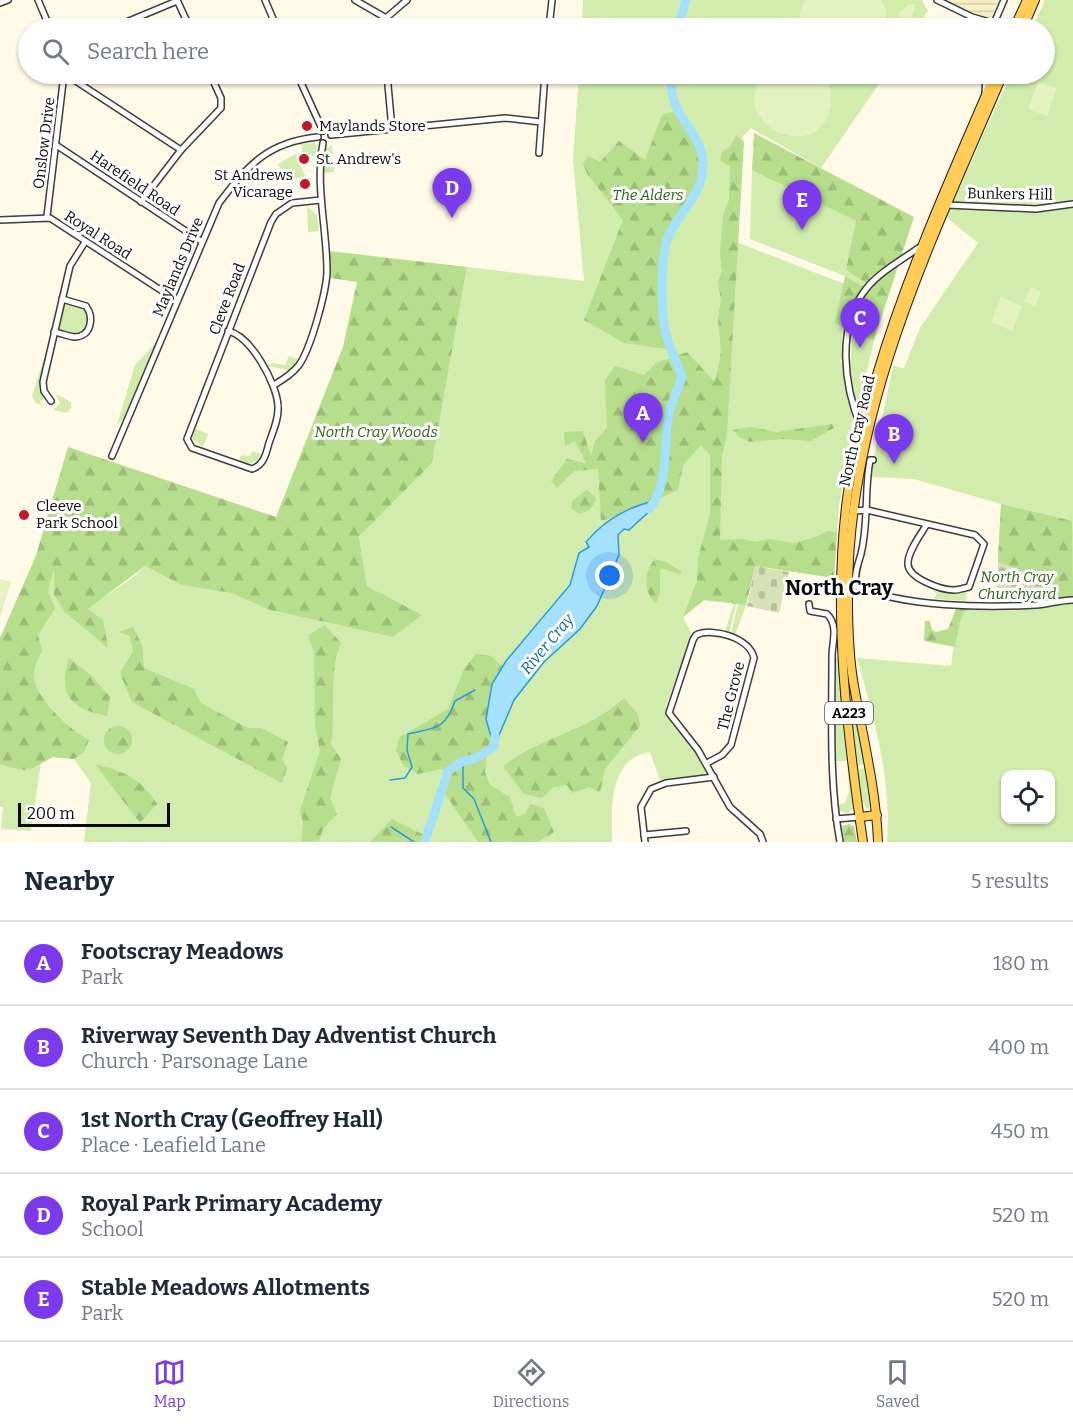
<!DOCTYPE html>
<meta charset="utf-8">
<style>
:root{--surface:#fff;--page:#f6f6f7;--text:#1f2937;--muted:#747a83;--line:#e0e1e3;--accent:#7c3aed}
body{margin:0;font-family:Bitter,serif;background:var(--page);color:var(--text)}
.controls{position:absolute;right:18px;bottom:18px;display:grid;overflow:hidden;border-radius:12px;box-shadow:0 2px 4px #0004}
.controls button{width:54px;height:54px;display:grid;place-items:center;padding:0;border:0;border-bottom:2px solid var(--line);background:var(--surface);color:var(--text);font:30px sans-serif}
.scale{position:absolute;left:18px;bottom:15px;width:152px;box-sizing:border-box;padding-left:6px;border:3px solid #0a0a0a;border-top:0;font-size:16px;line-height:21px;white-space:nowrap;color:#0a0a0a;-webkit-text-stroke:4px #fff;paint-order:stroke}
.you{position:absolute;left:610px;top:576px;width:21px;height:21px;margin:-15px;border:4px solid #fff;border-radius:50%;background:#1a73e8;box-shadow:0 0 0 9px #1a73e833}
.badge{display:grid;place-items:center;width:39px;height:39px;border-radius:50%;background:var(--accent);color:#fff;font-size:20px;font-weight:700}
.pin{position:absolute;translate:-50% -50px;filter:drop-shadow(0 2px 3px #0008)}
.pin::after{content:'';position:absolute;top:32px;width:21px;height:18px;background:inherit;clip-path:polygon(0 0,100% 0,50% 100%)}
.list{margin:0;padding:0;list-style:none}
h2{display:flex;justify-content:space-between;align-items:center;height:78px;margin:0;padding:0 24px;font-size:26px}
h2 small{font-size:20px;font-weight:400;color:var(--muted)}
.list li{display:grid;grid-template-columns:39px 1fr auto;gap:18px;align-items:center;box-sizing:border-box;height:84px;padding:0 24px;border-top:2px solid var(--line)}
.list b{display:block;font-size:22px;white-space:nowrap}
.list p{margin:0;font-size:20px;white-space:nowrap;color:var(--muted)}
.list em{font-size:20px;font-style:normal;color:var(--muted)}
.icon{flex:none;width:33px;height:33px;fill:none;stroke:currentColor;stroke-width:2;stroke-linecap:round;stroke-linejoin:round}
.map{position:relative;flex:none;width:1073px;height:842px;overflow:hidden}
.search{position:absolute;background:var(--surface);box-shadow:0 2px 4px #0004;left:18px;right:18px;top:18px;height:66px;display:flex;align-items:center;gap:15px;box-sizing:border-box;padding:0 21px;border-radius:33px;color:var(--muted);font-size:22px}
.sheet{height:498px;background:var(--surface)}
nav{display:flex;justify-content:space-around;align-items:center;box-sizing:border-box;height:84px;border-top:2px solid var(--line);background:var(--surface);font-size:16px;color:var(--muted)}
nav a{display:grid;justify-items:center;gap:3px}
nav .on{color:var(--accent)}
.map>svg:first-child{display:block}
.farmland{fill:url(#farmland-rules)}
.green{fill:#d2ecae;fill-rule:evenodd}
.forest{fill:url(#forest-firs)}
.cemetery{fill:url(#cemetery-stones)}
.pitch{fill:#e4f2c0}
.water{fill:#a6e1fb;stroke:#279cd8;stroke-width:1.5}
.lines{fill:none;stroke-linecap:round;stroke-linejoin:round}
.stream{stroke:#279cd8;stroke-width:1.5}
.river{stroke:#a6e1fb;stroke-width:9}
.street-casing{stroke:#3d3d3d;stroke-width:8}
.primary-casing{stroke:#1b1b1b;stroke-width:10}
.street{stroke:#fff;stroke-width:5}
.primary{stroke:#ffcc57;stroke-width:8}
.poi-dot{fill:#c4182a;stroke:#fff;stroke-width:2}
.labels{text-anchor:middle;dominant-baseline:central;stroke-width:6;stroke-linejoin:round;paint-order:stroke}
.shield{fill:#fff;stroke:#545454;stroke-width:1.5}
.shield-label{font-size:14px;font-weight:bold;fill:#0a0a0a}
.poi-label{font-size:15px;fill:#0a0a0a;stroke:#fff;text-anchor:start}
.street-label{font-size:15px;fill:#0a0a0a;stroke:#fff}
.park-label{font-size:15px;font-style:italic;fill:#2b6516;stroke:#fff}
.water-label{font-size:16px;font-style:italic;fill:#0b6aa4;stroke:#fff}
.district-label{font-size:21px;font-weight:bold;fill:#0a0a0a;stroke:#fff}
</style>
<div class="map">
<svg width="1073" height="842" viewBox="0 0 1073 842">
<defs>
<pattern id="farmland-rules" width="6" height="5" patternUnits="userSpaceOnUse" patternTransform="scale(1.5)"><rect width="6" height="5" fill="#f7f0c5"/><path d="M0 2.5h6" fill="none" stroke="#d2cca8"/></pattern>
<pattern id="forest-firs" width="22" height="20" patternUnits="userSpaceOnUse" patternTransform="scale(1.5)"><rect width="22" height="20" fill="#b6de8c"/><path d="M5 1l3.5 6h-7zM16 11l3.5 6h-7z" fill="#9bbd77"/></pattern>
<pattern id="cemetery-stones" width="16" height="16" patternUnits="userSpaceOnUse" patternTransform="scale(1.5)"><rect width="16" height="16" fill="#d6e1b7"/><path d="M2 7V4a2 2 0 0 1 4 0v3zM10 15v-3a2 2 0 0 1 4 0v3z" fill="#b6c09c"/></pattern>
</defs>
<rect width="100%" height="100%" fill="#fff9e7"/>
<polygon class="farmland" points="938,0 998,0 992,17 984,20"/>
<g class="green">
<polygon points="583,0 922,0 928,11 916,28 582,28"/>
<path d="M 1045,0 L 1073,0 L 1073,842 L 887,842 C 892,779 874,719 857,658 L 951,666 L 959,605 L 1031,609 L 1044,579 L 998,562 L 1001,504 L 914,479 L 870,477 L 893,366 L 904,368 L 920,328 L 978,243 L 946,217 L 1011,74 L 1044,74 L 1044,28 L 1032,28 ZM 1006,774 L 1050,774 L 1050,820 L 1006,820 Z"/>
<path d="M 579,74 L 886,74 L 821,168 L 751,128 L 743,136 L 734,241 L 860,290 L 842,331 L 842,360 L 839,361 L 844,364 L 845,384 L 855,424 L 839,505 L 834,578 L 755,566 L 746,605 L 735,635 L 731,634 L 738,604 L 736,604 L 729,634 L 725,632 L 734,603 L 704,600 L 683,617 L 692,635 L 666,706 C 666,734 711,749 705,775 L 660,780 L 650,752 C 607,759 612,809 612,842 L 84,842 L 91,783 L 74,759 L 53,757 L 41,762 L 31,831 L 1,829 L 3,807 L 0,807 L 0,638 L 36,556 L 60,474 L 87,609 L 132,578 L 145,566 L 182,585 L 231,593 L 270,610 L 393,637 L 421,615 L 367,586 L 359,537 L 432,463 L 467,267 L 584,281 L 573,159 Z"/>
<polygon points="314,143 317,146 316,158 306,152 301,152 303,147 299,144"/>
<polygon points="332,145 334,172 323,173 325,149"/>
<polygon points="296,154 305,176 288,181 278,164"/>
<polygon points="752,170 857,221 846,270 866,283 863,286 845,276 750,239"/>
<polygon points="307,206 317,215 319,231 308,232"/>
<polygon points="64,302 87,309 89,321 86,329 76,334 58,329"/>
<polygon points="852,330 874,340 858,411 850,372"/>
<polygon points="156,343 124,419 117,425 135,365"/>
<polygon points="45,355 40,382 44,397 40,402 44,406 36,403 32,396"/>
<polygon points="289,356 298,359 289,370 267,366 272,363 285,365"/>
<polygon points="56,394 71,402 71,408 67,413 53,410 60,404"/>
<polygon points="194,428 208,434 203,447 192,439"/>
<polygon points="252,451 261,454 257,461 248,464 239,461 241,455 250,456"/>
<polygon points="935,586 967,589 966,601 934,599 937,593 934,592"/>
<polygon points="846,595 859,737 865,764 857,766 845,650"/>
<polygon points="836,658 840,658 854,807 848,814 839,810 838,805 845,803 849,792 847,761 836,761 834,661"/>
<polygon points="866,768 873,805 867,809 861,799 858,770"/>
</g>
<g class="forest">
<path d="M 673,112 C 692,135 711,161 694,191 C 687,205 671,217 667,234 C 658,272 659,311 667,349 L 624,343 L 584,320 L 623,220 L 588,175 L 583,164 L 588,156 L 600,162 L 619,141 L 645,160 L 662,115 Z"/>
<polygon points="754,133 914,217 874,340 835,323 845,276 863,286 866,283 846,270 856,221 752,170"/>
<polygon points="736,135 744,142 727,433 722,457 720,540 742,539 756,542 768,539 794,543 819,536 827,531 837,532 834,578 755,566 746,605 704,600 683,617 697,581 698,558 710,514 710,455 701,445 683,465 678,490 613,519 601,520 598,469 574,471 557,488 551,481 567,459 586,463 575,441 565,446 564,432 583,431 591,456 595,441 607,428 605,380 615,366 644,375 656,363 687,352 715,382 721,352 718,318 721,300 718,282 722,271 720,253 723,215 729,200 730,166 720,161 722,152 730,147"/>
<path d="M 329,251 L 467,267 L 432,463 L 359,537 L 367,586 L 422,615 L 393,637 L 270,610 L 231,593 L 182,585 L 145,566 L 88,609 L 103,620 L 108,648 L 65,612 L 54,595 L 54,568 L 48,592 L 55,608 L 38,635 L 42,651 C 38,659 33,668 34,678 C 36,699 71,731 89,740 L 84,752 L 74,759 L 53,757 L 31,769 L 21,770 L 0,764 L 0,638 L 36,556 L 68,447 L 276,517 L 343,347 L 357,282 L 331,278 Z"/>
<polygon points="832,424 834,428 810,441 783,439 750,442 739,437 733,430 752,427 775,432"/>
<path d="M 587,490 L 596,498 C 593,508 588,512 579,514 L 571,508 L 572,501 Z"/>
<polygon points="1001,504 1072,521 1073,596 1034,602 1044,579 998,562"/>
<path d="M 655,559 L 666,562 L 682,572 L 680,574 L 660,568 L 660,593 L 656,603 C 643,593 644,571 655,559 Z"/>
<polygon points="958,604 978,606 964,611 960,621 955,647 924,641 925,621 930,621 932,630 936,632 948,629"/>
<path d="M 325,625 L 341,643 C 328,672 336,711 331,744 L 341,759 L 330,798 L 337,814 L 323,829 L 319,841 L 301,842 L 303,822 L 300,810 L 320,751 L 315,725 L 314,652 L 308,635 Z"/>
<polygon points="133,627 142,645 144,668 194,689 201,703 248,728 261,728 288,742 282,760 287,768 282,783 132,702 120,673 133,651 130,636 118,632"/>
<polygon points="476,654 491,656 502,666 492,684 486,719 492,738 487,748 485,772 490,785 510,797 516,817 525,814 530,804 544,808 554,832 538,842 478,842 445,794 447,773 442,769 418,774 403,765 396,750 400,737 448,709 464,669"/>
<path d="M 69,658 L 92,676 L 110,697 L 107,716 C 70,708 58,696 69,658 Z"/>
<path d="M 624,698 L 638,714 L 640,726 L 605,769 L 600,793 L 590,787 L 572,793 L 567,785 L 554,787 L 542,798 L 524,794 L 503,766 C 542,736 588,732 624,698 Z"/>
<circle cx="118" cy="740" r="14"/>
<path d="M 95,764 C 124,772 140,777 157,804 L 140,823 Z"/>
<polygon points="392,819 426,836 423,842 370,842"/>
<polygon points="849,824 854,826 857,842 844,842 842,826"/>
</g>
<g class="cemetery">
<polygon points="998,562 1044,579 1034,602 996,601"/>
<polygon points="755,566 789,572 779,613 747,606"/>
</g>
<g class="pitch">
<polygon points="805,0 881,0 886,10 887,28 799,28 800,12"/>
<polygon points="909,4 915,4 912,17 902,27 899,13"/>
<path d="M 765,74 L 822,74 C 831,83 833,96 830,109 C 816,167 723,122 765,74 Z"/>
<polygon points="1038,82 1057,88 1047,116 1028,109"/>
<polygon points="1031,287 1041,292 1035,306 1024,302"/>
<polygon points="1001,297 1022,306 1012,331 991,322"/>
<polygon points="0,579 11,582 0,617"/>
</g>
<path class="water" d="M 655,501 L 653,508 L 629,530 L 624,529 L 618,535 L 619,555 L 597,606 L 580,629 L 544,662 L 514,700 L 494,747 L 486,719 L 492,684 L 506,661 L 570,585 L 579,553 L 589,547 L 586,542 C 603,522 626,507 655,501 Z"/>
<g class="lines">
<g class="stream">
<polyline points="463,761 463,788 474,799 491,842"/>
<path d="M 390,780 L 405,778 L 412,767 L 407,750 L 408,734 C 435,728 445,730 455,701 L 475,690"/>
<polyline points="391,827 414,842"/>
</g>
<g class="river">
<polyline points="678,28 686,0"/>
<path d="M 649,509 C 670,484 663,443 669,413 C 672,401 678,389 682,377 C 677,362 668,346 665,330 C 661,309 660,253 669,235 C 680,212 703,193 703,166 C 704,129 666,119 672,74"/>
<polyline points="425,842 448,771 463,761 476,758 494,747 495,736"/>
</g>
<defs>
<g id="street">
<polyline points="38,0 50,28"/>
<polyline points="177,0 190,28"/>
<polyline points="265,0 277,28"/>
<polyline points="355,0 386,18"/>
<polyline points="937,0 972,17 993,23"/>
<polyline points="0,3 8,0"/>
<polyline points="112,28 177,1"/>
<polyline points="382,28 386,18 407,0"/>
<polyline points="549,28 552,0"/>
<polyline points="992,28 1004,0"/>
<polyline points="65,74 181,150"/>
<polyline points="297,74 323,131"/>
<polyline points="387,74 392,129"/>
<polyline points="985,94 986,74"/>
<polyline points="331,135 505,118 541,122"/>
<polyline points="56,145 201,241"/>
<polyline points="539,153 545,74"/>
<polyline points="141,202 181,150 221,108 221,98 210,74"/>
<polyline points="947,205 1036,209 1073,204"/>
<polyline points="47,216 64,74"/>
<polyline points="0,220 50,218 176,300"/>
<path d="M 228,331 C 251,336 277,384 278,406 C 279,419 273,431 269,443 C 266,454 264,465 252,469 L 192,448 L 187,439 L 271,222 L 276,214 L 292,203 L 321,200"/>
<path d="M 54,332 C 60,333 68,336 74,337 C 92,337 94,317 86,306 L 62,299"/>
<path d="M 274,385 C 284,379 292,374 299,365 C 311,348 326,293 327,272 C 327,228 315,187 323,143"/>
<polyline points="51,401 44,391 43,382 70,266 85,242"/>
<path d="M 861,427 C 844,387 836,326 866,289 C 878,273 903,259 920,247"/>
<path d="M 112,456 L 219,203 C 249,164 268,142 318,137"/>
<path d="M 873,460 L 870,460 C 864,491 869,522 861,554 C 858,564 854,575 856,586 C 903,607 984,608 1036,605 C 1049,604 1060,600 1073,600"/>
<path d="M 854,511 L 867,510 L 975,535 L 984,544 L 969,587 C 964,588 959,590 954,590 C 941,590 907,578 908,563 C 908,551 921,534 927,524"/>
<path d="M 809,604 L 810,611 L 827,614 C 839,626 832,642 832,657 C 832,718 829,782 840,842"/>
<path d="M 707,763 L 722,755 L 731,745 L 754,658 C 750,638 713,627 696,635 L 693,640 L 669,713 L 698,750 L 730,807 L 760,834 L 763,842"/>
<polyline points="836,819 860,817"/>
<polyline points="644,835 686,831"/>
<polyline points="645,842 641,807 651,789 666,783 714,777"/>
</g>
<g id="primary">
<polyline points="1014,28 1027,0"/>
<polyline points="1023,28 1035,0"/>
<polyline points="860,817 877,815"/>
<path d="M 863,842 C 847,732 833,618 846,507 C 851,463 863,421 876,378 C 907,273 952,174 995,74"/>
<path d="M 878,842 C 876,789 863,738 854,686 C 849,658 848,628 848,600 C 846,413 932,240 1003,74"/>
</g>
</defs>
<use href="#street" class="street-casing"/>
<use href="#primary" class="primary-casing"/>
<use href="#street" class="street"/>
<use href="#primary" class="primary"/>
</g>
<g class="poi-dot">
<circle cx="307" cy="126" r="6"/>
<circle cx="304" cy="159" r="6"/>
<circle cx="305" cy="184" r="6"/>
<circle cx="24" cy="515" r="6"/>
</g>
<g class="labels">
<rect class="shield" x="825" y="702" width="48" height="22" rx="4.5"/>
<g class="shield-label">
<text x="849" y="713">A223</text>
</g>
<g class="poi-label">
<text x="319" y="126">Maylands Store</text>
<text x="316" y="159">St. Andrew's</text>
<text x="293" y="175" text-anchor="end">St Andrews<tspan x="293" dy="17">Vicarage</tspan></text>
<text x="36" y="506">Cleeve<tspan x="36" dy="17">Park School</tspan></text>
</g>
<g class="street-label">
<text transform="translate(44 143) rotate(-83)">Onslow Drive</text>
<text transform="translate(135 183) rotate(34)">Harefield Road</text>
<text transform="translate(1010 194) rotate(1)">Bunkers Hill</text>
<text transform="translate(98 235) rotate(33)">Royal Road</text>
<text transform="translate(178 267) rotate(-67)">Maylands Drive</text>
<text transform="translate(227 299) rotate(-69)">Cleve Road</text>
<text transform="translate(857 431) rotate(-77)">North Cray Road</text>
<text transform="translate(731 696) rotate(-76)">The Grove</text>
</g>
<g class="park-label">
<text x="648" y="195">The Alders</text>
<text x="376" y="432">North Cray Woods</text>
<text x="1017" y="577">North Cray<tspan x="1017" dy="17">Churchyard</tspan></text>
</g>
<g class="water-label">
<text transform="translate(547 644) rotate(-50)">River Cray</text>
</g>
<g class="district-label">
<text x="839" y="588">North Cray</text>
</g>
</g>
</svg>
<div class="controls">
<button><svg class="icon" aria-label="locate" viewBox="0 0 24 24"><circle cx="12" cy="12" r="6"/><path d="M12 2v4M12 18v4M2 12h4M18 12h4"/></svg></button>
</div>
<div class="scale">200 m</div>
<div class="you"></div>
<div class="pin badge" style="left:643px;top:443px">A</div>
<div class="pin badge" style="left:894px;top:464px">B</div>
<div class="pin badge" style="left:860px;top:348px">C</div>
<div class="pin badge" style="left:452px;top:218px">D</div>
<div class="pin badge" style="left:802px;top:230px">E</div>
<div class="search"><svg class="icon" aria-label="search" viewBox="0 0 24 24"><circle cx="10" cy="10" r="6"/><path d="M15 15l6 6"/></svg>Search here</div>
</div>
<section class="sheet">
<h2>Nearby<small>5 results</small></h2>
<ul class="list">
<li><span class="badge">A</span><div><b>Footscray Meadows</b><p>Park</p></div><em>180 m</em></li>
<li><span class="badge">B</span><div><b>Riverway Seventh Day Adventist Church</b><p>Church · Parsonage Lane</p></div><em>400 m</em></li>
<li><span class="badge">C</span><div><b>1st North Cray (Geoffrey Hall)</b><p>Place · Leafield Lane</p></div><em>450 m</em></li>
<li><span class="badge">D</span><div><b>Royal Park Primary Academy</b><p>School</p></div><em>520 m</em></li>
<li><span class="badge">E</span><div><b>Stable Meadows Allotments</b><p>Park</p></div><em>520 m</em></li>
</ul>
</section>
<nav>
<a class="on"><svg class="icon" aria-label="map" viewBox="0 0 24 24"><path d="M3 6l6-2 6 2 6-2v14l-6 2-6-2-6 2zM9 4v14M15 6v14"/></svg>Map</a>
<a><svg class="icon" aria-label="directions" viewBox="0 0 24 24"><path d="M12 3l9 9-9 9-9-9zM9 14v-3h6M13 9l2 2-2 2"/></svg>Directions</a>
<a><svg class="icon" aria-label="saved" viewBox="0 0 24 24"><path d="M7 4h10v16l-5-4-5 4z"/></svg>Saved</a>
</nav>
